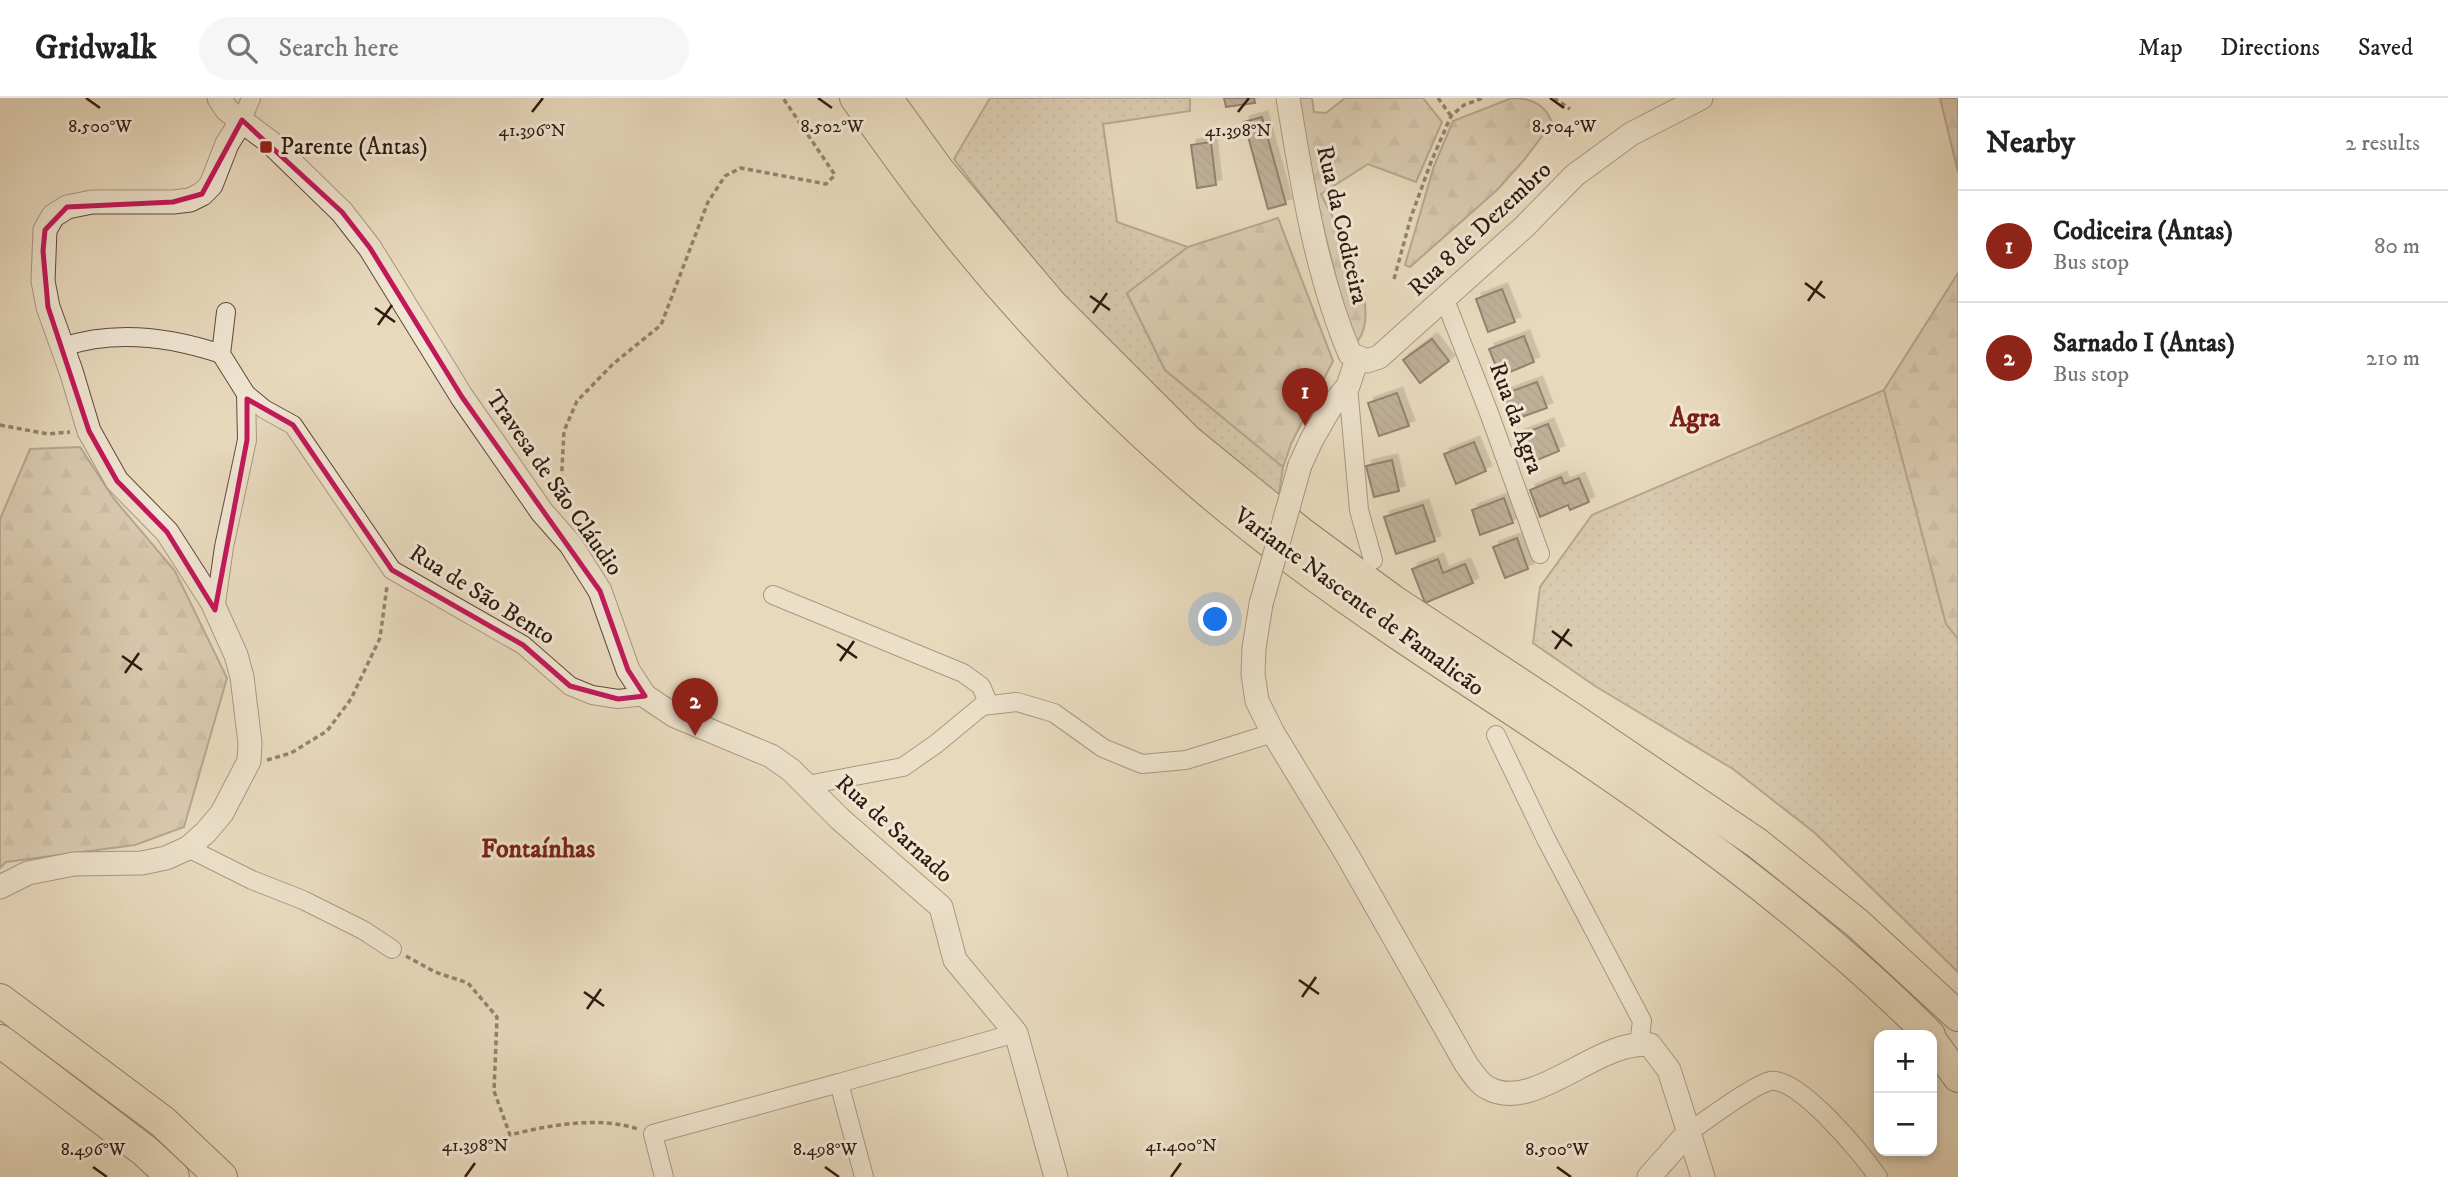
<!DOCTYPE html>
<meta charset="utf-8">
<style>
:root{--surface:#fff;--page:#f6f6f6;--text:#222;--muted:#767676;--line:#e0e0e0;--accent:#8f2418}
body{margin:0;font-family:"IM FELL DW Pica",serif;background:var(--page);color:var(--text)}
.controls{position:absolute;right:21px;bottom:21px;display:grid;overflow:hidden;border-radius:14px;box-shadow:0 4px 10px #0003}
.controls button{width:63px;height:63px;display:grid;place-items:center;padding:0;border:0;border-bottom:2px solid var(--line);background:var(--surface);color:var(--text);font:35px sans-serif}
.you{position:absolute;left:1216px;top:522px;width:24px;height:24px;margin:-18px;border:5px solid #fff;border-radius:50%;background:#1a73e8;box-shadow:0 0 0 10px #1a73e833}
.badge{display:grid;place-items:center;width:46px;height:46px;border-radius:50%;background:var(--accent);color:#fff;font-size:23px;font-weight:700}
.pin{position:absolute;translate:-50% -58px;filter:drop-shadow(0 2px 4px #0008)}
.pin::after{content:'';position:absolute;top:37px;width:24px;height:21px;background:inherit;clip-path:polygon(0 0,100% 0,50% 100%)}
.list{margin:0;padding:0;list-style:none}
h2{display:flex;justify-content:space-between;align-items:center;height:91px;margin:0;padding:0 28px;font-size:30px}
h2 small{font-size:23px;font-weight:400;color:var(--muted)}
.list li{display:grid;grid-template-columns:46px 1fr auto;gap:21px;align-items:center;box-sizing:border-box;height:112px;padding:0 28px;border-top:2px solid var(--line)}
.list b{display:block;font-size:26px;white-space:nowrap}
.list p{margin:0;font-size:23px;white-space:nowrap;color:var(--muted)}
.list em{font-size:23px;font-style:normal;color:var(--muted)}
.icon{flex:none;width:38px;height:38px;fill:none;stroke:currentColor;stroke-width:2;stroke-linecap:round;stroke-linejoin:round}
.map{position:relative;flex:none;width:1958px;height:1079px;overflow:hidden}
header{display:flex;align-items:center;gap:42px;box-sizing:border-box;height:98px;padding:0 35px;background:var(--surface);border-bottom:2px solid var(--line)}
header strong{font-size:33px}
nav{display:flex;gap:38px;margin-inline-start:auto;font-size:24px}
.search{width:490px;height:63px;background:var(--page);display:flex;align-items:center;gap:18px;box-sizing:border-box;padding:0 24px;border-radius:38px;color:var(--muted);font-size:26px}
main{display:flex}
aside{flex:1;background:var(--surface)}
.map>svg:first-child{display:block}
.grass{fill:url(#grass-dots);stroke:#7c6a58;stroke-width:2}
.forest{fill:url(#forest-firs);stroke:#7c6a58;stroke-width:2}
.building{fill:url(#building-back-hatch);stroke:#2f1a10;stroke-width:2;filter:url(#shadow)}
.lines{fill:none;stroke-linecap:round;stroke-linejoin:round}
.minor-casing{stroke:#5d4a3b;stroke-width:20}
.tertiary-casing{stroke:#5d4a3b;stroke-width:25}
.trunk-casing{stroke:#2f1a10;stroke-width:32}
.motorway-casing{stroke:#2f1a10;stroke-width:34}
.path{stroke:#2f1a10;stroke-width:3.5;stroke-dasharray:5 3.5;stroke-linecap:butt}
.minor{stroke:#f0e6d4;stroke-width:18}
.tertiary{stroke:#f0e6d4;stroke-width:23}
.trunk{stroke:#e8d9bd;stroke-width:30}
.motorway{stroke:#e8d9bd;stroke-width:32}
.tertiary-bridge-casing{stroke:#5d4a3b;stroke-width:25;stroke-linecap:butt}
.tertiary-bridge{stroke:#f0e6d4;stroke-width:23}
.marked{fill:none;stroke:#c2185b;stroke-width:5;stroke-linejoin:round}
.ticks{fill:none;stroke:#2f1a10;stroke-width:2.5}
.poi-dot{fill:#8f2418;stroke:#f0e6d4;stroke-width:2.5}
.labels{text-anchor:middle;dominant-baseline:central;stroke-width:6;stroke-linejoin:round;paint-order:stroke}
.poi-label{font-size:24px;fill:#2f1a10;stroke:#f0e6d4;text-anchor:start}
.street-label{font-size:24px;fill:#2f1a10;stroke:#f0e6d4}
.neighbourhood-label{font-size:26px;font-weight:bold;fill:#7a1f14;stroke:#f0e6d4}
.ticks-label{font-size:18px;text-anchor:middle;fill:#2f1a10;stroke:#f0e6d4;stroke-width:6;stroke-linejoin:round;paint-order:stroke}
</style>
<header>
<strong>Gridwalk</strong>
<div class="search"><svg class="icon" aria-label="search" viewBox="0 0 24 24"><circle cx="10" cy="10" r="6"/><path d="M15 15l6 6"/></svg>Search here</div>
<nav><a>Map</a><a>Directions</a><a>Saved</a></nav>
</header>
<main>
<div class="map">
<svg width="1958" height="1079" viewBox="0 0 1958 1079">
<defs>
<pattern id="grass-dots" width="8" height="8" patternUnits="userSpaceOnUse" patternTransform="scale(1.75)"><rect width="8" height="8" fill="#c9b9a0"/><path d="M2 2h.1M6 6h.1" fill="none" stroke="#ad9e89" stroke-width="1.8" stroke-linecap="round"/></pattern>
<pattern id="forest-firs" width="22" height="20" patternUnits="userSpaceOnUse" patternTransform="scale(1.75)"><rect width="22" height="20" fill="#c9b9a0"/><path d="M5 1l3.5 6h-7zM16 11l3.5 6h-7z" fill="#ad9e89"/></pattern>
<pattern id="building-back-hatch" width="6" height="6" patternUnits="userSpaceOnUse" patternTransform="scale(1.75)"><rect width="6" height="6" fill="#8f7d6a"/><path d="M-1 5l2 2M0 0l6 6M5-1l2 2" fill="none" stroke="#756656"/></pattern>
<filter id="shadow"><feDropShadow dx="5.5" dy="-5.5" stdDeviation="0" flood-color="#0004"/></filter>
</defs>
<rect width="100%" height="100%" fill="#e8d9bd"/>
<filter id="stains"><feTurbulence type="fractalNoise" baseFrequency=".00286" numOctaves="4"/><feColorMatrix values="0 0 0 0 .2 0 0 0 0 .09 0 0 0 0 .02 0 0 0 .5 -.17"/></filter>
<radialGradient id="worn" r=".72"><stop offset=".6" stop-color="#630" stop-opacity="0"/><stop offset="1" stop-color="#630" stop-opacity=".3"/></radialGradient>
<g class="grass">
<path d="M 990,0 L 1190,0 L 1190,13 L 1103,26 L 1117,124 L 1188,149 L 1127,196 L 1165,272 L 1283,369 L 1278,402 C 1153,306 1049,186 954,61 Z"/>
<polygon points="1884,292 1946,525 1958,541 1958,874 1815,735 1733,671 1595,588 1533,545 1540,489 1592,417"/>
</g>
<g class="forest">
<path d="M 1298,0 L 1312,0 L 1314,14 L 1326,15 L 1345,0 L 1423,0 L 1442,24 L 1416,84 L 1368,66 L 1321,96 C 1337,129 1385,210 1357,244 L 1351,240 L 1321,120 Z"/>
<path d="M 1512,0 C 1531,0 1546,7 1552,25 L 1524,62 L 1497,92 L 1410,169 L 1405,167 L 1434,68 L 1453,23 Z"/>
<polygon points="1940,0 1958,0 1958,74"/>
<polygon points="1278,120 1333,263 1291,346 1283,369 1165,272 1127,195 1188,149"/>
<polygon points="1958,175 1958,541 1946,526 1884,292"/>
<polygon points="80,349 114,401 175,473 227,580 184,729 135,747 6,764 0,770 0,421 30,351"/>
</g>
<g class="building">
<polygon points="1224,0 1254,0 1255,5 1226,9"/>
<polygon points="1262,19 1286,106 1268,111 1244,24"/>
<polygon points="1211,44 1216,87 1197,90 1191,47"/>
<polygon points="1502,191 1515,224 1488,234 1476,201"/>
<polygon points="1524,238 1534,264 1500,278 1489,251"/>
<polygon points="1432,241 1449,263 1420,285 1403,262"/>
<polygon points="1537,284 1547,310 1513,322 1504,296"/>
<polygon points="1397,295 1409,328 1379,338 1368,305"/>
<polygon points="1548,326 1559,353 1530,365 1519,337"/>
<polygon points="1474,344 1486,373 1456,386 1444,356"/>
<polygon points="1392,362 1399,393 1374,399 1366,368"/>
<polygon points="1561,379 1564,386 1579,380 1589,404 1570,412 1568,407 1540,419 1530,392"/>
<polygon points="1504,400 1513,425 1480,437 1472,412"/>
<polygon points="1423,407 1435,443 1396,456 1384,419"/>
<polygon points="1517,440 1528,471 1505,480 1493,449"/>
<polygon points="1438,461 1443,475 1465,466 1473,485 1425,505 1412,471"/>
</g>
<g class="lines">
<defs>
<g id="minor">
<polyline points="242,22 251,0"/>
<polyline points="1445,202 1489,315 1540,456"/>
<polyline points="226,214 221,256 246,296 264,311 293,327 392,472 523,547 570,588 592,597 618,601 645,598"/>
<path d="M 63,249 C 114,232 170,239 221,256"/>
<polyline points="1348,288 1359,412 1373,462"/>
<polyline points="773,497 963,575 981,588 989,607"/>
<polyline points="215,512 224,449 247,342 246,296"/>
<polyline points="1496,637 1546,741 1642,923 1639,946"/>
<polyline points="807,687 903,669 936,646 982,608 1017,604 1054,615 1103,650 1142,666 1186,662 1273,635"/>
<polyline points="188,750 252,782 303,802 363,832 392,851"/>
<path d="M 1688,1035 C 1703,1024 1756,985 1771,983 C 1799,979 1862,1056 1878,1079"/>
<polyline points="664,1079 653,1036 839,985"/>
<polyline points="864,1079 839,985 1016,935"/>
</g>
<g id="tertiary">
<polyline points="219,0 227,12 270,44 342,114 370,150 462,299 542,414 571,447 600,493 628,572 645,598 675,618 771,658 791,672 840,721 941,809 955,862 1016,935 1056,1079"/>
<path d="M 1288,0 C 1302,85 1316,176 1350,256 L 1367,263 L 1379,259 L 1524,129 L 1575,77 L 1631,36 L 1701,0"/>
<polyline points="1300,367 1312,341 1330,310 1348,288 1357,261"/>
<path d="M 1261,506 L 1254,550 L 1253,576 L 1257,603 L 1273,635 L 1346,755 L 1466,966 C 1472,974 1479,986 1488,990 C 1534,1016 1599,940 1650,947 L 1669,972 L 1703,1079"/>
<polyline points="0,789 28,775 74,766 142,765 166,760 188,750 206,734 222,715 249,663 250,645 242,579 236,557 212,504 167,434 117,383 89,333 71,273 48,209 43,183 45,132 53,118 67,109 92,104 173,104 190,102 202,96 211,87 227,46 242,22"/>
<polyline points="1649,1079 1688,1035"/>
</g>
<g id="trunk">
<path d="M 855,0 C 878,31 900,63 923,93 C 1030,234 1159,362 1301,468 C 1421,557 1550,632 1670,720 C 1762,786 1850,857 1930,937"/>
<polyline points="887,0 939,72 1051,205 1188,342 1302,435 1393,502 1571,619 1757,745 1857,825 1958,918"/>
<polyline points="1932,943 1958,979"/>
</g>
<g id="motorway">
<polyline points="0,902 163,1024 221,1079"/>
<polyline points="0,943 145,1053 173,1079"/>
</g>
</defs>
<use href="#minor" class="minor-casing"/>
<use href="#tertiary" class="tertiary-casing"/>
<use href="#trunk" class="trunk-casing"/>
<use href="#motorway" class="motorway-casing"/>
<g class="path">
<polyline points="1438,0 1451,18"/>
<polyline points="1554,0 1570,11"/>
<polyline points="1394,181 1411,119 1431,64 1451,18 1464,7 1483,0"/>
<polyline points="0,327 48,336 70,334"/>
<polyline points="560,407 564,333 577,303 613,266 661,227 708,104 725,78 741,70 826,86 835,77 783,0"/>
<polyline points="267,662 291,655 327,633 351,601 380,540 387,488"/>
<path d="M 406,858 L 435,874 L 468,885 L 497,919 L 494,993 L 510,1037 C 548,1027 599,1018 638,1031"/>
</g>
<use href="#minor" class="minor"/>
<use href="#tertiary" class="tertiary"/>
<use href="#trunk" class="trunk"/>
<use href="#motorway" class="motorway"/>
<defs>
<polyline id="tertiary-bridge" points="1261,506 1300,367"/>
</defs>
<use href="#tertiary-bridge" class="tertiary-bridge-casing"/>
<use href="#tertiary-bridge" class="tertiary-bridge"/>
</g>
<path d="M0 0H1958V1079H0ZM 242,22 L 342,114 L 370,150 L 462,299 L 600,493 L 628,572 L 645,598 L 618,601 L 570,588 L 523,547 L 392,472 L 293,327 L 247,301 L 247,342 L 215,512 L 167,434 L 117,383 L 89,333 L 48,209 L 43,153 L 45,132 L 67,109 L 173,104 L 202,96 Z" fill="#e8d9bd" fill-opacity=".55" fill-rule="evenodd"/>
<path class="marked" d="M 242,22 L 342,114 L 370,150 L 462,299 L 600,493 L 628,572 L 645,598 L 618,601 L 570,588 L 523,547 L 392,472 L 293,327 L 247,301 L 247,342 L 215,512 L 167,434 L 117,383 L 89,333 L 48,209 L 43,153 L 45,132 L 67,109 L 173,104 L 202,96 Z"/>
<path class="ticks" d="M 86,0 L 100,10M 818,0 L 832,10M 1550,0 L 1564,10M 532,14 L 543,0M 1238,14 L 1249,0M 1805,185 L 1825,200M 1090,198 L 1110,212M 1808,203 L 1822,183M 375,210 L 395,224M 1093,215 L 1107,195M 378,227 L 392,207M 1552,533 L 1572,548M 837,546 L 857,560M 1555,551 L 1569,531M 122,558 L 142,572M 840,563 L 854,543M 125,575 L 139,555M 1299,882 L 1319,896M 584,894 L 604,908M 1302,899 L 1316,879M 587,911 L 601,891M 93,1069 L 107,1079M 825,1069 L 839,1079M 1557,1069 L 1571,1079M 465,1079 L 475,1065M 1171,1079 L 1181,1065"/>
<rect class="poi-dot" x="259" y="42" width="14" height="14" rx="3.5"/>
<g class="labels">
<g class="poi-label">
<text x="280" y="49">Parente (Antas)</text>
</g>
<g class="street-label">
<text transform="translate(1342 127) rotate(77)">Rua da Codiceira</text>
<text transform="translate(1480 131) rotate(-43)">Rua 8 de Dezembro</text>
<text transform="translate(1516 320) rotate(70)">Rua da Agra</text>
<text transform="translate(554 385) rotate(55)">Travesa de São Cláudio</text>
<text transform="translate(482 497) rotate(32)">Rua de São Bento</text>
<text transform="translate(1359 504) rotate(36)">Variante Nascente de Famalicão</text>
<text transform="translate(894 731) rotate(42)">Rua de Sarnado</text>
</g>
<g class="neighbourhood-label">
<text x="1695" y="320">Agra</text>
<text x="538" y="751">Fontaínhas</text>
</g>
</g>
<g class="ticks-label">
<text x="100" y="34">8.500°W</text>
<text x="832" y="34">8.502°W</text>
<text x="1564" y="34">8.504°W</text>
<text x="532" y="38">41.396°N</text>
<text x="1238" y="38">41.398°N</text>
<text x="475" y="1053">41.398°N</text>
<text x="1181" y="1053">41.400°N</text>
<text x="93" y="1057">8.496°W</text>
<text x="825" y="1057">8.498°W</text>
<text x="1557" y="1057">8.500°W</text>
</g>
<rect width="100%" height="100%" filter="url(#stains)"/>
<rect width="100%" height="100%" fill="url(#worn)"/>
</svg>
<div class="controls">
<button>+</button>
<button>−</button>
</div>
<div class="you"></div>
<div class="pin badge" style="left:1305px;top:328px">1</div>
<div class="pin badge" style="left:695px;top:638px">2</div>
</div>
<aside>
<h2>Nearby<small>2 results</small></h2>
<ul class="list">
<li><span class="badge">1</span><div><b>Codiceira (Antas)</b><p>Bus stop</p></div><em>80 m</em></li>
<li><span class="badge">2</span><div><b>Sarnado I (Antas)</b><p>Bus stop</p></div><em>210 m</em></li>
</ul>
</aside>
</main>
